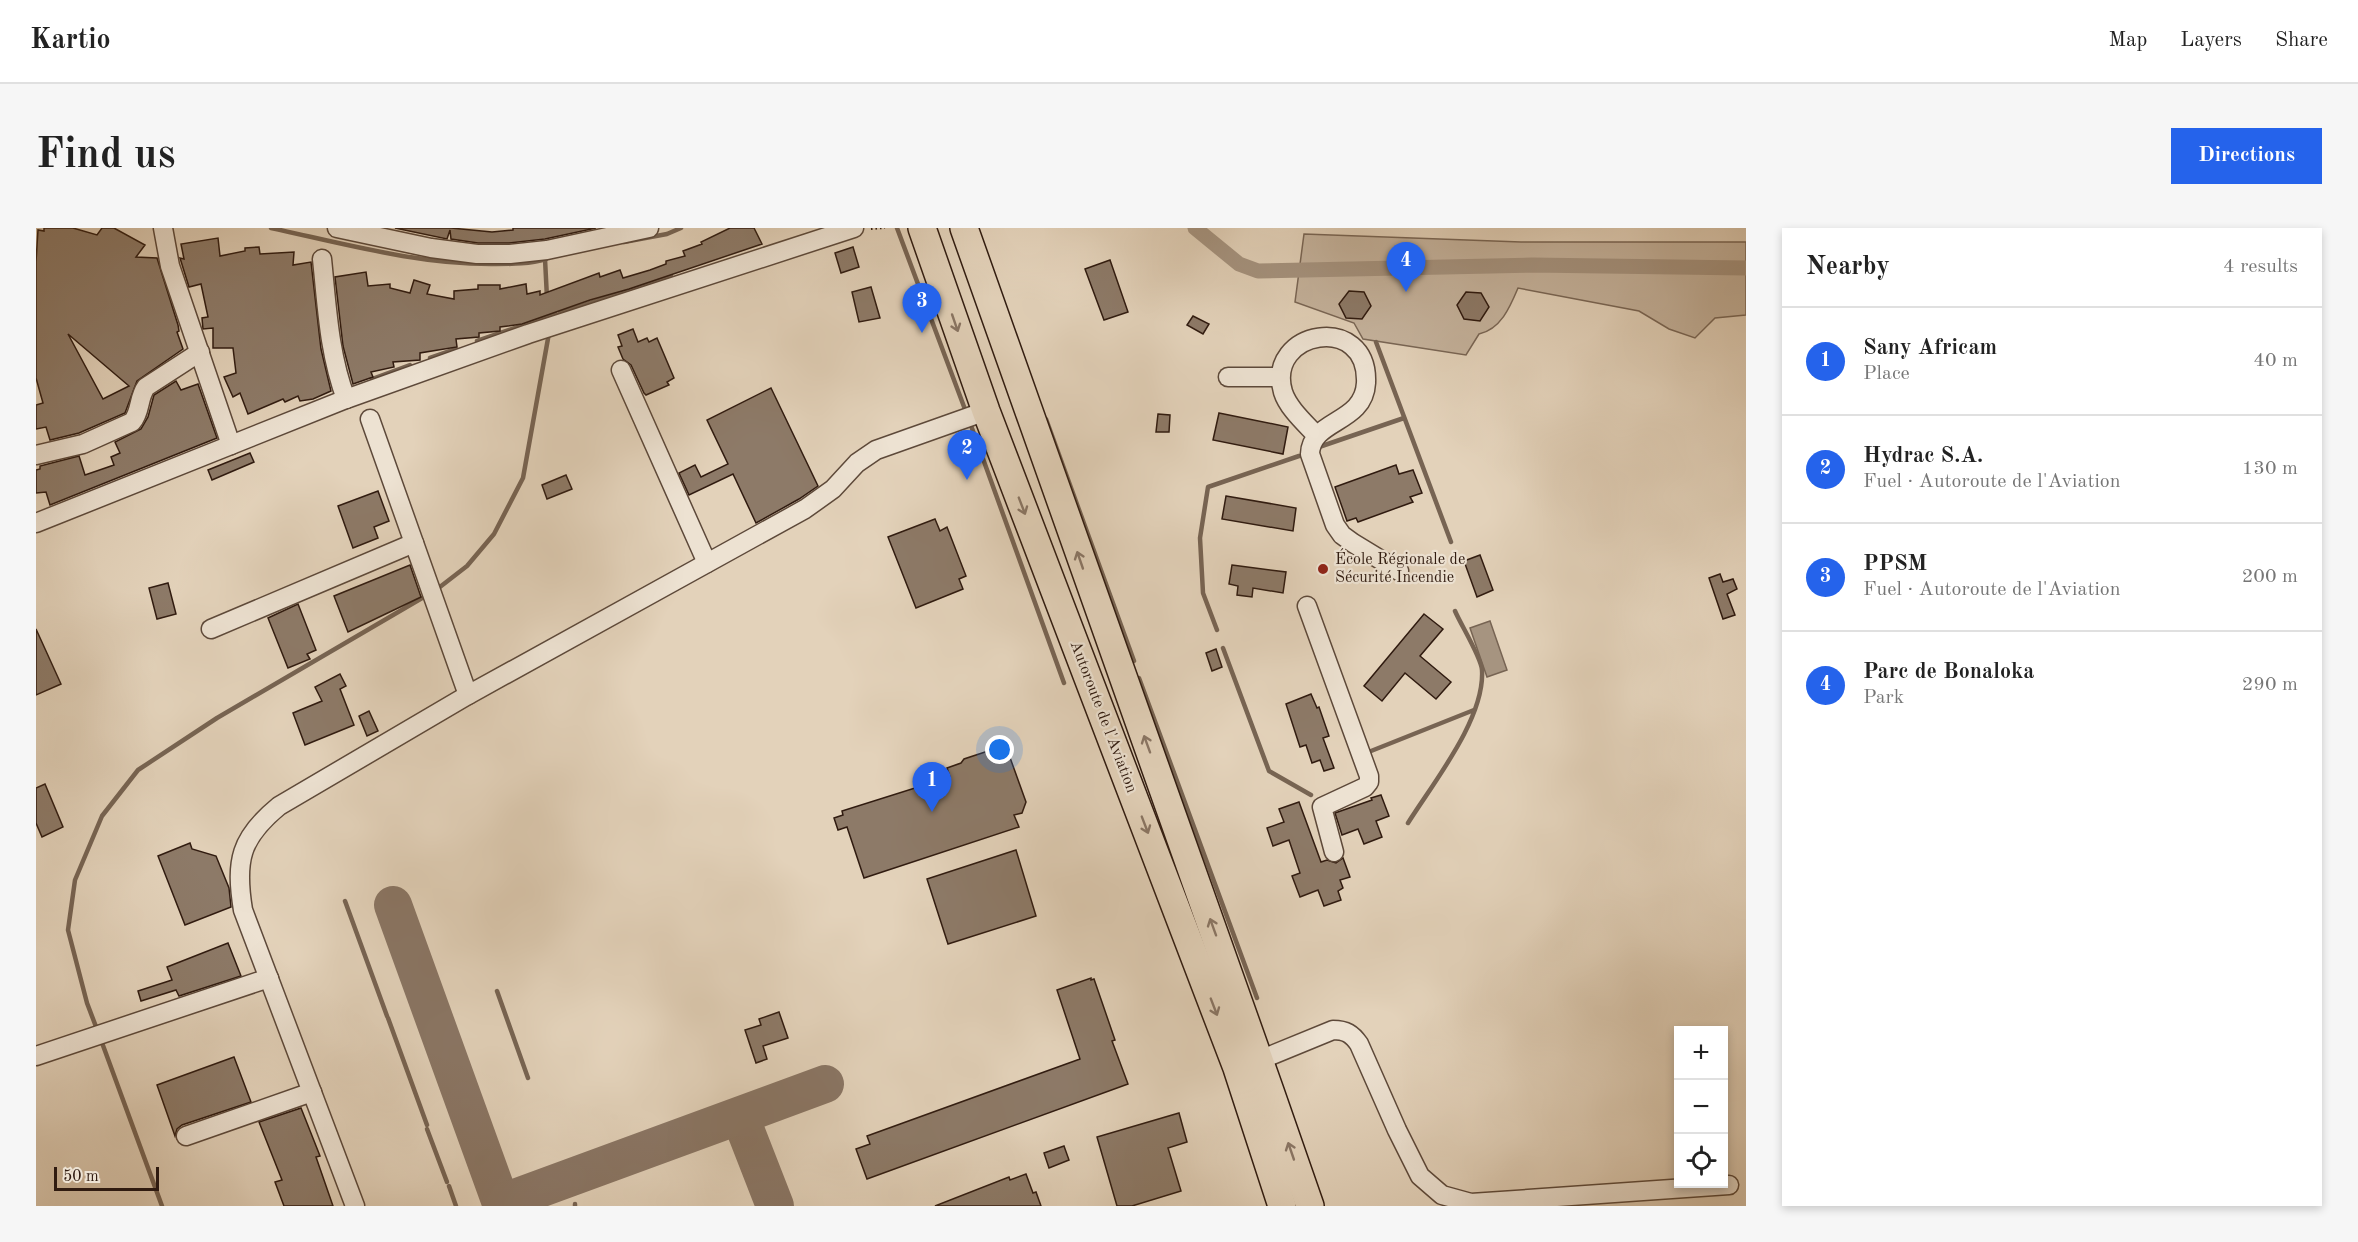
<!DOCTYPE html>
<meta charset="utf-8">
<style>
:root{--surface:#fff;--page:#f6f6f6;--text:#222;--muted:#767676;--line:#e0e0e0;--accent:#2563eb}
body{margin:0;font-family:"Old Standard TT",serif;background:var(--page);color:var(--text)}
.controls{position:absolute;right:18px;bottom:18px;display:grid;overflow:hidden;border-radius:0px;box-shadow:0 3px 9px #0003}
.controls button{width:54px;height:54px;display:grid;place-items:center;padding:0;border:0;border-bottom:2px solid var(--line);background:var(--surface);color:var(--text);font:30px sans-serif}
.scale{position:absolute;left:18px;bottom:15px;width:105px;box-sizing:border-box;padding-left:6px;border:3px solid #301b10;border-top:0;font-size:16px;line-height:21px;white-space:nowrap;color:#301b10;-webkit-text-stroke:4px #ede2d2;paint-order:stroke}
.you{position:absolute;left:964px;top:522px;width:21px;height:21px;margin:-15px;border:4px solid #fff;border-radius:50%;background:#1a73e8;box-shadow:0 0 0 9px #1a73e833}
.badge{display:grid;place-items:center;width:39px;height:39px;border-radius:50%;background:var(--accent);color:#fff;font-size:20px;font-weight:700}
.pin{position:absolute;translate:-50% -50px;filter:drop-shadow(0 2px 3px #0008)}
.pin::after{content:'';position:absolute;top:32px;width:21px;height:18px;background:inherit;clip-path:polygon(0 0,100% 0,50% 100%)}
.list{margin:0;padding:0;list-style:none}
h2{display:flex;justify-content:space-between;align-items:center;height:78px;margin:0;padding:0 24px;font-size:26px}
h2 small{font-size:20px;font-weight:400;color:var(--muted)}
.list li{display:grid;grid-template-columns:39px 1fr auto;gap:18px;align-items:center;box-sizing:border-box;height:108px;padding:0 24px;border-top:2px solid var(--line)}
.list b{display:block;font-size:22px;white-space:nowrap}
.list p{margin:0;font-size:20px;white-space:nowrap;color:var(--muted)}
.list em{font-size:20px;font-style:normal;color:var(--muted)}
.icon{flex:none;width:33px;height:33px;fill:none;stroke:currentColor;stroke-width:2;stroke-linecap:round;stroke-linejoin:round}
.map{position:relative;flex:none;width:1710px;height:978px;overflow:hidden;border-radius:0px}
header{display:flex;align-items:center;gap:36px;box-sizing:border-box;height:84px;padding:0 30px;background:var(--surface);border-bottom:2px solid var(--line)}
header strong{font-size:28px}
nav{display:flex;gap:33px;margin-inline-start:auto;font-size:21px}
.intro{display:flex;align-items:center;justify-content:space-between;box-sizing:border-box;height:144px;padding:0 36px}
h1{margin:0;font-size:42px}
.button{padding:15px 27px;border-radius:0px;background:var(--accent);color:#fff;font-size:21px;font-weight:700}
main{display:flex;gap:36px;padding:0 36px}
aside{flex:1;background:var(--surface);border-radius:0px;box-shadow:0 3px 9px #0003}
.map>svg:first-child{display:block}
.green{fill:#c5b39d;stroke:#7a6756;stroke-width:1.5}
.water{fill:#a69480;stroke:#776453;stroke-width:1.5}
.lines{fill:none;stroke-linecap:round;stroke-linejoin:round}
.stream{stroke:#776453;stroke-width:4.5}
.canal{stroke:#a69480;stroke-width:15}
.taxiway{stroke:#8a7665;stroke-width:38}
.building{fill:#8d7a68;stroke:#301b10;stroke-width:1.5;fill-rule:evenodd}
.minor-casing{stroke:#5d493a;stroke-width:21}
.highway-casing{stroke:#301b10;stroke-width:30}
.path{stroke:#301b10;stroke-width:2;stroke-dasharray:1.5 3;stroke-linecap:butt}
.minor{stroke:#ede2d2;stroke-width:18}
.highway{stroke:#e3d2ba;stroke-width:27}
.oneway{stroke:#8a7665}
.poi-dot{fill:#8f2418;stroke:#ede2d2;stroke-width:2}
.labels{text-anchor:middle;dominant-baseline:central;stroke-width:4.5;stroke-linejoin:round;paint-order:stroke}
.poi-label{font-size:16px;fill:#301b10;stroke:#ede2d2;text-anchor:start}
.street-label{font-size:16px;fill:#301b10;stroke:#ede2d2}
</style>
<header>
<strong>Kartio</strong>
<nav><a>Map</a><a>Layers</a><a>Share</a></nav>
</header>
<div class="intro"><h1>Find us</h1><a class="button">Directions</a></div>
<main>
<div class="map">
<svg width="1710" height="978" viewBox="0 0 1710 978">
<rect width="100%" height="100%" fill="#e3d2ba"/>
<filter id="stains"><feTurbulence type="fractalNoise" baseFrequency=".00333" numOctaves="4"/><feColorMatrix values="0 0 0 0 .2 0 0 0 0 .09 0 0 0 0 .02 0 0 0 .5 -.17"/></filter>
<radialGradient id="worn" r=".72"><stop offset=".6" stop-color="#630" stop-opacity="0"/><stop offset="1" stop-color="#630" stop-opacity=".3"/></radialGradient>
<path class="green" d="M 1268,6 L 1485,14 L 1710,14 L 1710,87 L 1679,90 L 1659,110 L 1633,101 L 1603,83 L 1482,60 C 1474,79 1465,101 1443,106 L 1430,127 L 1327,111 L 1318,95 L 1259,74 Z"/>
<polygon class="water" points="1454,393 1471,442 1451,449 1434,400"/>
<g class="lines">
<g class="stream">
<path d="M 235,0 C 309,16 384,37 460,36 C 477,36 494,36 510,31"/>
<polyline points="861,0 930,184"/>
<polyline points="588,14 631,6 645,0"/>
<polyline points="509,31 511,70"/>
<polyline points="524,85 635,48"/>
<polyline points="441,113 520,86"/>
<polyline points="1340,114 1415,314"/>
<polyline points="394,130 420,121"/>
<polyline points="336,151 374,137"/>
<polyline points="1010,191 1098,433"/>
<polyline points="933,192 1028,455"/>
<polyline points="1283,219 1368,190"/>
<polyline points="400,362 431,338 458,306 487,250 513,105"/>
<polyline points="1181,402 1167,365 1164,310 1172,259 1263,228"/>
<polyline points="1187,420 1233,543 1275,567"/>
<polyline points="1103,450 1221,770"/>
<polyline points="1330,525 1438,482"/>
<path d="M 1372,595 C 1397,555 1449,491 1446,442 C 1445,429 1425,397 1419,383"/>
<polyline points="309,673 351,788"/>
<polyline points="461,763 492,850"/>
<polyline points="352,790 391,897"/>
<polyline points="62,804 51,775 32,702 39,652 66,588 102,542 181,490 393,366"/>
<polyline points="65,812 126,978"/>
<polyline points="391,901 411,954"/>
<polyline points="413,958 420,978"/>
<polyline points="539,976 539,978"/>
</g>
<polyline class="canal" points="1159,0 1203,36 1222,43 1496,37 1710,40"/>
<g class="taxiway">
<polyline points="357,677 466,978"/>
<polyline points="704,888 739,978"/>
<polyline points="465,975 789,856"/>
</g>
</g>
<g class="building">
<path d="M 8,0 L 37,0 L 61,7 L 66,0 L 78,0 L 109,17 L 100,29 L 121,30 L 142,97 L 143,103 L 141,104 L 147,121 L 101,153 L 89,185 L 43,205 L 14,212 L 10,199 L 0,201 L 0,177 L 7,175 L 0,150 L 0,34 L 2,2 L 8,3 ZM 32,106 L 93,158 L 67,171 Z"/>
<polygon points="359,0 415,0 456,4 477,2 477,0 560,0 509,11 473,15 442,15 415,11 414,2 411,11"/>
<polygon points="694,0 718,0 726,16 593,61 554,72 486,96 464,99 464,103 443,105 443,109 420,111 421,119 384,125 384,132 357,134 358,139 335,144 337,149 317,156 307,118 299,49 330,44 332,58 354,56 354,60 374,65 378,52 394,57 391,66 418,71 418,63 442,61 442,57 464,57 464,61 490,56 491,66 504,63 504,67 563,45 564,49 584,42 587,50 614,42 630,36 630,33 649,28 647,23 666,16 665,14"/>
<polygon points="182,10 184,28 209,23 209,20 223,19 224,26 258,24 257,37 275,34 285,121 295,163 277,171 264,173 262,168 249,174 247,171 212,186 204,165 197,169 188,149 200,145 197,120 177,120 177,100 167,101 166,90 172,89 165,56 153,59 144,30 148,31 145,16"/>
<polygon points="817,19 823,39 805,45 799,25"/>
<polygon points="1074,32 1092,84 1068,92 1049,41"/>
<polygon points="835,59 844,90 823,94 816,64"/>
<polygon points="1313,63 1328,64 1335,78 1326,91 1310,90 1303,76"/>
<polygon points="1430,64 1445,65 1453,79 1444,93 1428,91 1421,77"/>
<polygon points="1157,88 1173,96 1167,106 1151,97"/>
<polygon points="597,101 602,114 611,110 613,114 621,110 638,150 631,154 633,157 610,167 608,165 595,137 587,131 582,119 586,118 582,107"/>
<polygon points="140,153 145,162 162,156 181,210 14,277 10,264 0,265 0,242 4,241 4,238 43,228 49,247 78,237 75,229 84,225 79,214 105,201 112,189 118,167"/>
<polygon points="735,160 782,258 763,271 720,295 697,246 653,267 643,245 659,237 665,249 692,236 671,192"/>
<polygon points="1183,185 1252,199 1247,226 1177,212"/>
<polygon points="1122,186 1134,187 1133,204 1120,204"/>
<polygon points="214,225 218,234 176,252 172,242"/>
<polygon points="1360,237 1363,246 1377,242 1386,265 1374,269 1377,274 1322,294 1320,290 1311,293 1299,259"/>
<polygon points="530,247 536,261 511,271 506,257"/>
<polygon points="342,263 353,293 338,299 342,310 317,320 302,278"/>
<polygon points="1190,268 1260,280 1257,303 1186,291"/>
<polygon points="899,291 904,303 911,299 930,348 923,351 927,361 880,380 852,309"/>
<polygon points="1444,327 1457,362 1441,369 1428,333"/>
<polygon points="374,337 385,369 312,404 298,368"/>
<polygon points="1196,337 1250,344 1247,365 1217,360 1216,369 1201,367 1202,358 1193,356"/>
<polygon points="1684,346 1687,354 1697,351 1701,361 1691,366 1699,387 1687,391 1673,350"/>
<polygon points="132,355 140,386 121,391 113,360"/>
<polygon points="262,376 280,422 271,426 274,431 252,440 232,390"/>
<polygon points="1388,386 1407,401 1384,428 1415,454 1400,471 1369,445 1346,473 1328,458"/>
<polygon points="0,401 25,456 0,467"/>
<polygon points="1180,421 1186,439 1176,443 1170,425"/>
<polygon points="304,446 310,458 304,461 318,497 269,517 257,485 286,473 279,459"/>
<polygon points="1275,466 1281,480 1283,479 1293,508 1287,510 1298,540 1288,543 1284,532 1276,535 1270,517 1264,519 1250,476"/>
<polygon points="333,483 342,503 331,508 323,488"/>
<polygon points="964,519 972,524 990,574 986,585 978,587 983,599 828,650 811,599 802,602 798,590 807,587 806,583 914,549 911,540 925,535 928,531"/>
<polygon points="9,556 27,599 6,609 0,595 0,560"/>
<polygon points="1345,567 1353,588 1340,593 1346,609 1328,616 1322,601 1306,607 1299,585 1336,572 1335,570"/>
<polygon points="1263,574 1285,634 1291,632 1300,635 1307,630 1314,649 1304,652 1307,660 1302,663 1305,672 1288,678 1282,662 1264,669 1256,648 1264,645 1253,612 1237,618 1231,600 1248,594 1243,581"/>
<polygon points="154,615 156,621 180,628 193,660 195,679 149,697 122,628"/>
<polygon points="980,622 1000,688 912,716 891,651"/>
<polygon points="192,715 205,748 143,768 140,762 105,773 102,763 136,752 131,739"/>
<polygon points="1055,750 1055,752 1058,751 1079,812 1076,813 1092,856 831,951 820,921 834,916 831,908 1044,831 1021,762"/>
<polygon points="743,784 752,810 727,818 731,831 720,835 709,802 725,797 723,791"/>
<polygon points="198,829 215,874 146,897 141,901 139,908 121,857"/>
<polygon points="265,880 284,928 280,929 297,978 248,978 239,954 246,952 223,894"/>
<polygon points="1143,885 1151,914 1132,920 1145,963 1096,978 1081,978 1061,909"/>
<polygon points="1028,918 1033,932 1013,940 1008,925"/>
<polygon points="990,946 997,965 1000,964 1005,978 899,978 973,949 974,952"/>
</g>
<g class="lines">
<defs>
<g id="minor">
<polyline points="127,0 134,38 195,217"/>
<polyline points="301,0 395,20 441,26 474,26 511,22 613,0"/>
<path d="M 286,31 C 291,79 293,126 310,171"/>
<polyline points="585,142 671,335"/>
<polyline points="1192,149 1244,149"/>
<polyline points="334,191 432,467"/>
<path d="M 1280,207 C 1269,195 1252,180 1247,164 C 1229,102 1333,84 1330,155 C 1328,196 1275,191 1274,226 L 1299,297 L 1306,307 L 1317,315 L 1363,343"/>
<path d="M 0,227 L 47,216 L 96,194 C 105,184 102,170 110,159 L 164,124"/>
<polyline points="0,295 310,171 492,106 818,0"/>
<polyline points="1271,378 1333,548 1333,554 1329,559 1286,579 1298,624"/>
<polyline points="175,401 378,315"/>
<polyline points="0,828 233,750"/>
<path d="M 1214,836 L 1297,802 C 1310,802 1316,806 1323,816 L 1361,902 L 1384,948 L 1406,967 L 1435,975 L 1693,957"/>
<polyline points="150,908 276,864"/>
<path d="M 319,978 L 207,682 C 199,633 204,610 243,578 L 432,467 L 769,281 L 797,261 L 821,235 L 840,222 L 950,183"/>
</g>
<g id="highway">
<polyline points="886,0 950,183 1201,840 1246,978"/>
<path d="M 928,0 C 1042,326 1161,651 1274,978"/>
</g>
</defs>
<use href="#minor" class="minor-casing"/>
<use href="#highway" class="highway-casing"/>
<polyline class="path" points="835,1 849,0"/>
<use href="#minor" class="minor"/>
<use href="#highway" class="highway"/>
</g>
<defs><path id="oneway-shaft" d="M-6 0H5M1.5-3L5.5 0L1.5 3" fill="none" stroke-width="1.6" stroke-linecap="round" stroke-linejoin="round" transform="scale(1.5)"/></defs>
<g class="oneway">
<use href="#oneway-shaft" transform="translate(919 95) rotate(71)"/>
<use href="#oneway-shaft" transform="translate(986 278) rotate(69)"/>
<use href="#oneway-shaft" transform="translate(1044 332) rotate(-109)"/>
<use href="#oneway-shaft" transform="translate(1111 516) rotate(-110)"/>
<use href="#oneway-shaft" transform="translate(1109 597) rotate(69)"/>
<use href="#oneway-shaft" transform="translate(1177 699) rotate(-110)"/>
<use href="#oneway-shaft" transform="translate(1178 779) rotate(69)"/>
<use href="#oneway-shaft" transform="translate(1255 923) rotate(-109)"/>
</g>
<circle class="poi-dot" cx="1287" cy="341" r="6"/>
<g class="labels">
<g class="poi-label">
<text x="1299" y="332">École Régionale de<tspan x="1299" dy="18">Sécurité Incendie</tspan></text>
</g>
<g class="street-label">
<text transform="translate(1067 489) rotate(69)">Autoroute de l'Aviation</text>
</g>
</g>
<rect width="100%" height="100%" filter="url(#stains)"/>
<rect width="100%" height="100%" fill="url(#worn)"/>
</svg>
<div class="controls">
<button>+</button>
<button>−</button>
<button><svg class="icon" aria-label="locate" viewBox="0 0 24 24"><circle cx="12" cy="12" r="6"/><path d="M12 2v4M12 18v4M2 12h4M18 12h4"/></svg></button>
</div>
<div class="scale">50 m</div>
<div class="you"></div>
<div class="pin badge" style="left:896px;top:584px">1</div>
<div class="pin badge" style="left:931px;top:252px">2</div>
<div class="pin badge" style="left:886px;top:105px">3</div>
<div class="pin badge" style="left:1370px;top:64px">4</div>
</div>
<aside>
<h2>Nearby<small>4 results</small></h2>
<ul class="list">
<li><span class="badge">1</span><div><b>Sany Africam</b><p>Place</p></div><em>40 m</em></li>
<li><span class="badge">2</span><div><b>Hydrac S.A.</b><p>Fuel · Autoroute de l'Aviation</p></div><em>130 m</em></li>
<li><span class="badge">3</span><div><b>PPSM</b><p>Fuel · Autoroute de l'Aviation</p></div><em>200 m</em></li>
<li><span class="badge">4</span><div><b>Parc de Bonaloka</b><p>Park</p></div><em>290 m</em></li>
</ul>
</aside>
</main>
